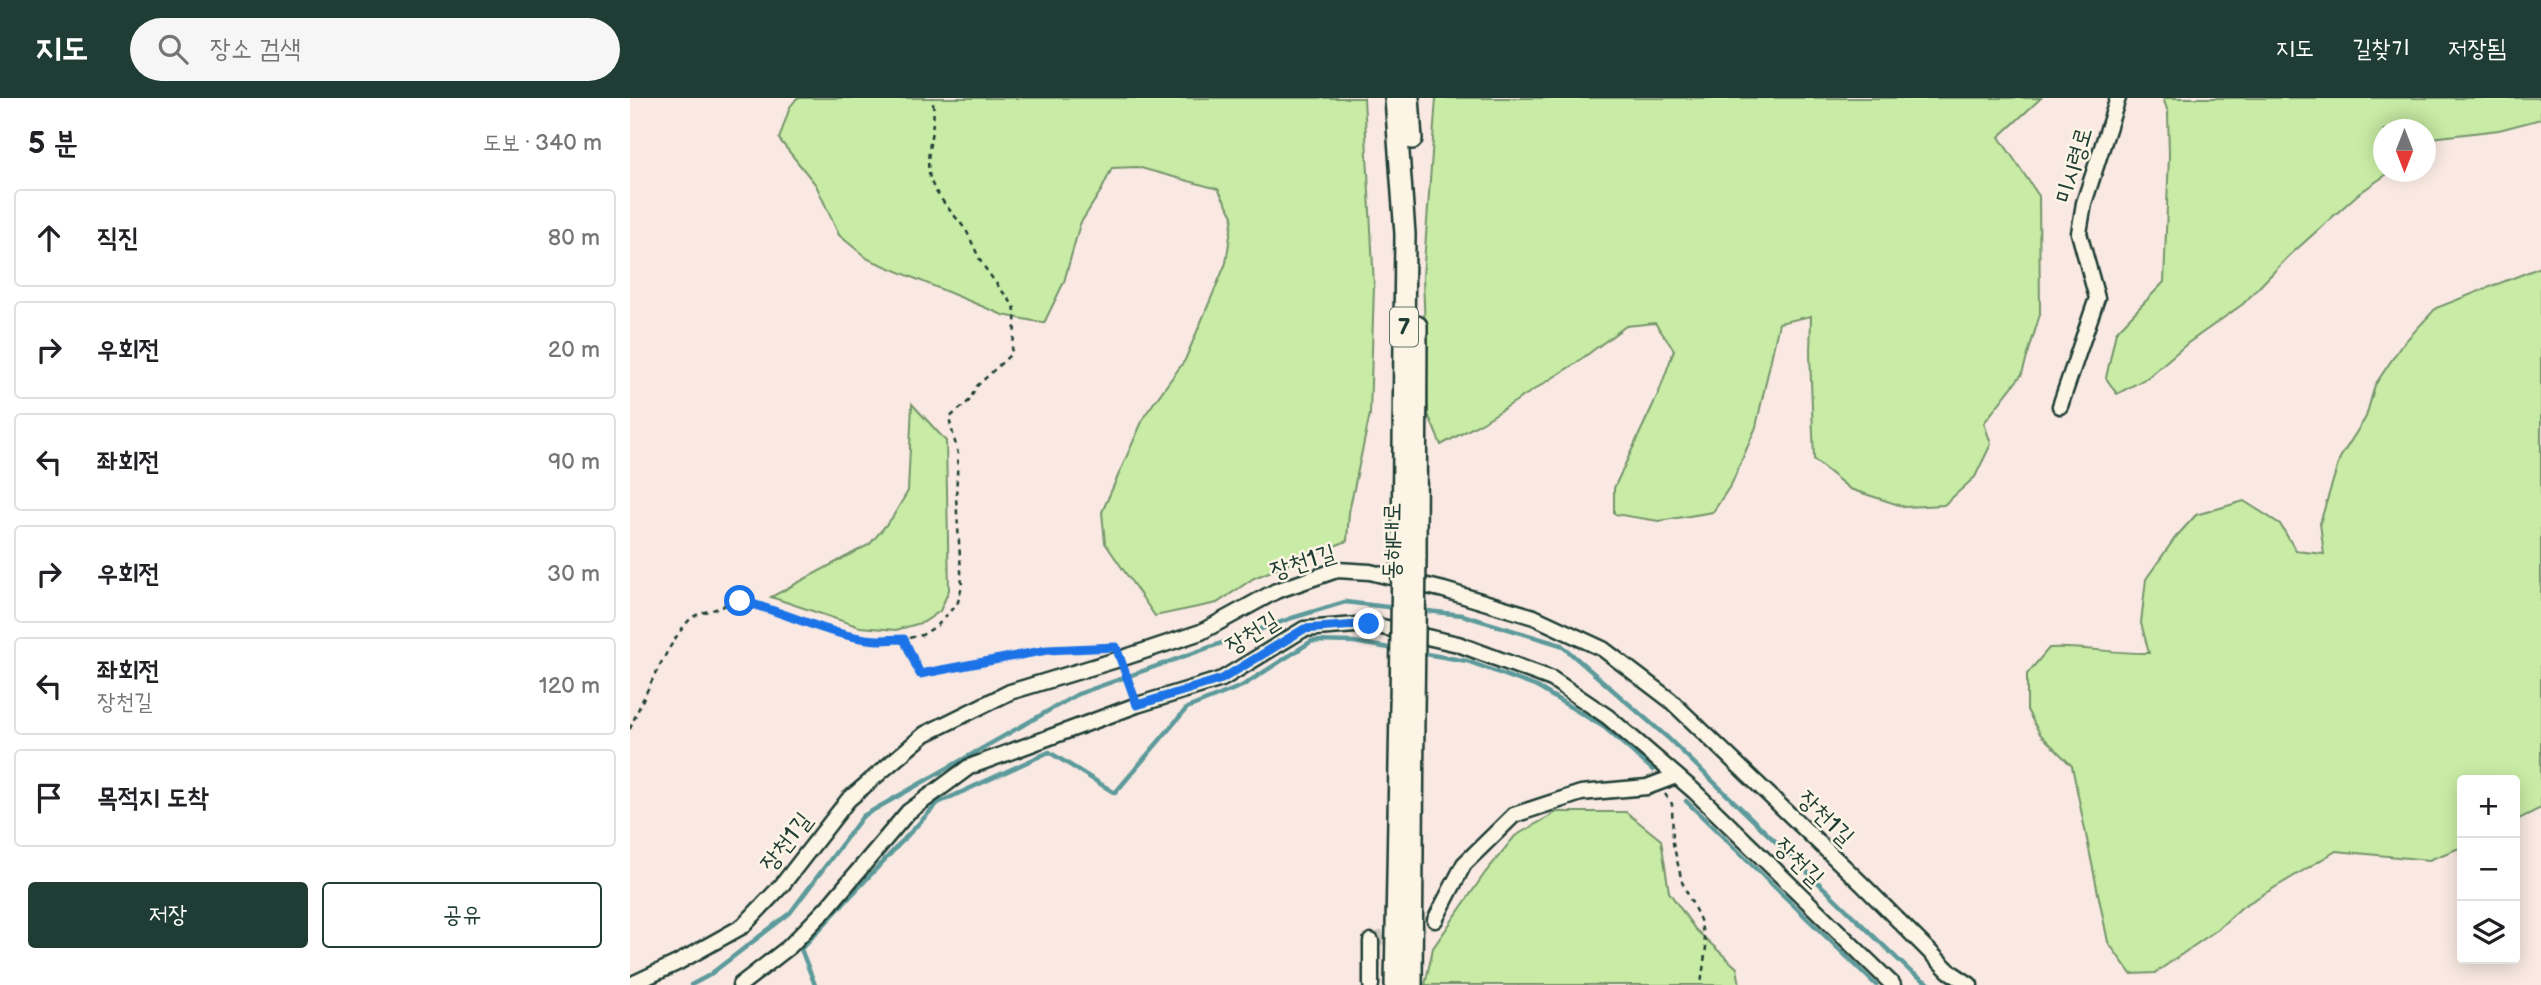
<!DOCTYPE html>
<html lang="ko">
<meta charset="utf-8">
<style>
:root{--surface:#fff;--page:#f6f6f6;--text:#202124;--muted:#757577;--line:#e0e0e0;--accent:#1f3d34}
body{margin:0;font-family:"Balsamiq Sans","Poor Story",sans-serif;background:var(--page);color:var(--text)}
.controls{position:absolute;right:21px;bottom:21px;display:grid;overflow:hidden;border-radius:7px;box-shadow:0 4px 18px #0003}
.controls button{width:63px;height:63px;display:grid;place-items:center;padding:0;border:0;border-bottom:2px solid var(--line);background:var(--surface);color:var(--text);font:35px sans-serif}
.compass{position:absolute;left:1743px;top:21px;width:63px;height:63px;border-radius:50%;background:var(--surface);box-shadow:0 4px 18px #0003;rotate:180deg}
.stop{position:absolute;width:21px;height:21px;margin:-16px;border:5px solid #1a73e8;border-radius:50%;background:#fff}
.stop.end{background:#1a73e8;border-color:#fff;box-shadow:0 2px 7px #0008}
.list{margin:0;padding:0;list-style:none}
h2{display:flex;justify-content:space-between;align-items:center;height:91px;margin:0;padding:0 28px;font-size:30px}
h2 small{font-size:23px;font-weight:400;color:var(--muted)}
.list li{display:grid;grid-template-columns:46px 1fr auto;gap:21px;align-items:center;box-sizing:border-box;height:98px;margin:0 14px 14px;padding:0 14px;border:2px solid var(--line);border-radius:7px}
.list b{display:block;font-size:26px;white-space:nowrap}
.list p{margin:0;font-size:23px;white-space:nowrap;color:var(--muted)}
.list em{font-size:23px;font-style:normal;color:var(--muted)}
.actions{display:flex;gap:14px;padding:21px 28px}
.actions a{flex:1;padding:16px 0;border:2px solid var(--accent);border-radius:7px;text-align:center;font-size:24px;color:var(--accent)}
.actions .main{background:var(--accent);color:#fff}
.icon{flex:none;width:38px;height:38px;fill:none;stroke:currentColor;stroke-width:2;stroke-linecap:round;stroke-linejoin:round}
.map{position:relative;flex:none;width:1911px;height:887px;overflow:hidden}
header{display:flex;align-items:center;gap:42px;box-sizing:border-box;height:98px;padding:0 35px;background:var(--accent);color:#fff}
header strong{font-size:33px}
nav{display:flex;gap:38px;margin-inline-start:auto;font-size:24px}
.search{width:490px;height:63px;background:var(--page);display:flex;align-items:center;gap:18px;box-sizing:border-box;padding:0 24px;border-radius:38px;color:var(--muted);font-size:26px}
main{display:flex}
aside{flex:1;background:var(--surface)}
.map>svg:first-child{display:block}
.green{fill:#c8eca5;stroke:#74946c;stroke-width:2}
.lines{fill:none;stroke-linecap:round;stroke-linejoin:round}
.stream{stroke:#5d9a9b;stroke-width:4.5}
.minor-tunnel{stroke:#cdc7bf;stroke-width:14;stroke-dasharray:14 7;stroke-linecap:butt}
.minor-casing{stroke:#1f3d34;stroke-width:19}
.major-casing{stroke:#1f3d34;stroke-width:24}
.path{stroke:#1f3d34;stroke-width:2.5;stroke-dasharray:5 5;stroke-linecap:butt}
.minor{stroke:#fcf5e5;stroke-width:14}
.major{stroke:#fcf5e5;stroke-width:19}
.major-bridge-casing{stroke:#1f3d34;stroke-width:24;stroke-linecap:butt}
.path-bridge{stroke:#1f3d34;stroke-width:2.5;stroke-dasharray:5 5;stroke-linecap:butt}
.major-bridge{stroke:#fcf5e5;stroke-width:19}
.route{stroke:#1a73e8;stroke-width:9}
.labels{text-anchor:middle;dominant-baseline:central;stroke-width:5;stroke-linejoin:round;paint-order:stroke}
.shield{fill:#fcf5e5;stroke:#617469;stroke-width:2}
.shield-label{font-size:23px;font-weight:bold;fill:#1f3d34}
.street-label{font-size:24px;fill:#1f3d34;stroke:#fcf5e5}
</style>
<header>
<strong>지도</strong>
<div class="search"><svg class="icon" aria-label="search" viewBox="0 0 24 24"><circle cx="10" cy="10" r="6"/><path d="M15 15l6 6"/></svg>장소 검색</div>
<nav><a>지도</a><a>길찾기</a><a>저장됨</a></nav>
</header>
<main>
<aside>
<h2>5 분<small>도보 · 340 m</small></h2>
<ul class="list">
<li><svg class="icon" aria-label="ahead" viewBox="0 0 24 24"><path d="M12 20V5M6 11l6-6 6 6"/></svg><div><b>직진</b></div><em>80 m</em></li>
<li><svg class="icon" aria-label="right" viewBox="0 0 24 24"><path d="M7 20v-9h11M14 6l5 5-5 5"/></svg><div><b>우회전</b></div><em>20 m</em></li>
<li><svg class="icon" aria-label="left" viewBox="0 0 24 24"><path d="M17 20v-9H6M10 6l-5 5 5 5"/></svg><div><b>좌회전</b></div><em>90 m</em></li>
<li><svg class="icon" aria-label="right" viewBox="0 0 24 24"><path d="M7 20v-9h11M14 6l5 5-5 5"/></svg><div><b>우회전</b></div><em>30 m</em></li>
<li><svg class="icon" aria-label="left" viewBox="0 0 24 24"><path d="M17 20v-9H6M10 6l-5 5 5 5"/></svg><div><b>좌회전</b><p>장천길</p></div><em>120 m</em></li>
<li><svg class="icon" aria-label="arrive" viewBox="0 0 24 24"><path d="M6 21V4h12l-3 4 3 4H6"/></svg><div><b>목적지 도착</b></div></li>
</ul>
<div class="actions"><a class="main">저장</a><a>공유</a></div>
</aside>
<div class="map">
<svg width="1911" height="887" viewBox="0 0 1911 887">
<rect width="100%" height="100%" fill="#f9e9e2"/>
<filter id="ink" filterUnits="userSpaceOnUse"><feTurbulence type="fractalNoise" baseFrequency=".0143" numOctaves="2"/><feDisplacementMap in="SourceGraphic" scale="14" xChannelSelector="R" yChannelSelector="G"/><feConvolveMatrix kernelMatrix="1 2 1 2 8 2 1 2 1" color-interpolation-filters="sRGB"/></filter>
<g filter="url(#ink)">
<g class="green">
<polygon points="167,0 734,0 744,188 740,316 719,414 717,443 624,480 587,505 525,518 475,445 472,414 515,317 555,262 596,165 603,118 588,91 507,69 482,70 472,91 450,126 434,184 414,225 373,217 238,161 209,137 186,87 149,41 160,9"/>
<polygon points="806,0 1411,0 1369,39 1409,98 1410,216 1392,276 1354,325 1361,346 1345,379 1314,407 1275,409 1220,391 1184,362 1180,256 1181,218 1149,225 1126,329 1102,385 1083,414 1029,423 984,416 984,390 1029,294 1044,252 1025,225 996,228 946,265 853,324 811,347 798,316 793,179"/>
<polygon points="1533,0 1911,0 1911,21 1869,32 1801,40 1796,44 1796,32 1754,32 1754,74 1760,74 1727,97 1659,158 1613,206 1558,245 1517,280 1487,296 1476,280 1486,234 1534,184 1539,57 1538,14"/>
<path d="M 1911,169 L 1911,710 L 1885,723 L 1885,682 L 1832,682 L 1832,749 L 1799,762 L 1706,753 L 1612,809 L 1588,831 L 1525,875 L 1501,876 L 1478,844 L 1442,668 L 1410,636 L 1397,612 L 1397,576 L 1419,550 C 1453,548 1485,556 1519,555 L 1511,525 L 1516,481 L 1545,440 L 1566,417 L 1614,403 L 1650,426 L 1666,453 L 1694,456 L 1690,425 L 1710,360 L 1736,319 L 1745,287 L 1771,248 L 1806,210 Z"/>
<polygon points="282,306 316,343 319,492 310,513 294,524 266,532 230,529 141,499 240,446 262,420 278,393"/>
<polygon points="927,714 996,714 1031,742 1039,794 1065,831 1107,870 1110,887 795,887 803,850 855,775 885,738"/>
</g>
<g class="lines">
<g class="stream">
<polyline points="789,512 832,517 931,547 1038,640 1280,873 1301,887"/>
<polyline points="790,555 837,563 907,589 974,629 1023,672"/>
<polyline points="1056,703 1246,887"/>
<polyline points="61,887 78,878 160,815 233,718 448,596 662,520 715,504 766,510"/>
<polyline points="185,887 171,851 308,705 419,654 485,695 557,610 612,588 682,543 724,544 765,551"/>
</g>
<polyline class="minor-tunnel" points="741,843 805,822"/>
<defs>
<g id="minor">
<polyline points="1430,308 1467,200 1449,135 1454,105 1488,0"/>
<polyline points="805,822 834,766 884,717 951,695 1017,689 1046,678"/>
<polyline points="741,843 741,887"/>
<polyline points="0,887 47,865 113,828 152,787 218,702 295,636 380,594 493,560 571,534 646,493 707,472 740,474 814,492 904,519 973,551 1040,602 1232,786 1319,873 1340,887"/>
<polyline points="110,887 159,849 197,810 278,714 339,669 507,607 592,581 674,531 739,526 828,546 922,581 978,619 1064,693 1263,887"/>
</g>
<g id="major">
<polyline points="765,0 775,136 772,458"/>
<polyline points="779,0 782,41"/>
<polyline points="786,458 787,228"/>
<polyline points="765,887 770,610"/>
<polyline points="782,887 784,613"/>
</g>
</defs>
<use href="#minor" class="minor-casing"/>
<use href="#major" class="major-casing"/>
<g class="path">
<polyline points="274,541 290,576 417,552 476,549"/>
<path d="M 0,631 C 9,608 44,532 63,519 C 71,514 85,512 94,508 L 97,500 L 127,507 L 205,534 L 245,542 L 274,541 L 292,537 L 308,527 L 328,504 L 332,488 L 326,400 L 328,356 L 319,320 L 339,303 L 347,288 L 380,257 C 384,248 387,217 384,208 C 372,193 361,179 351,164 C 346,154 342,144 337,134 C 326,117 301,95 299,75 C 295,51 308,23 302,0"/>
<polyline points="1035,696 1042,706 1043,745 1052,784 1070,822 1076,849 1071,887"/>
</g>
<use href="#minor" class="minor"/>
<use href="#major" class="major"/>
<defs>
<g id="major-bridge">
<polyline points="770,610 772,458"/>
<polyline points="784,613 786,458"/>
</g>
</defs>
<use href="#major-bridge" class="major-bridge-casing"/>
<polyline class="path-bridge" points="486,549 507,607"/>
<use href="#major-bridge" class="major-bridge"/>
</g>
</g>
<g class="lines" filter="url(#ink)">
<path class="route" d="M 110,503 C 156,513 199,539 247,542 C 256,542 265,541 274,541 L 290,576 L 417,552 L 486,549 L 507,607 L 592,581 L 674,531 L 739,526"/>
</g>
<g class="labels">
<rect class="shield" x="760" y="209.5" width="28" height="39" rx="5"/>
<g class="shield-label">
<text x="774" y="229">7</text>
</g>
<g class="street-label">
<text transform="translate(1444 67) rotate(-74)">미시령로</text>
<text transform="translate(762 443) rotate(-89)">동해대로</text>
<text transform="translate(673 464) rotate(-17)">장천1길</text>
<text transform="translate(622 535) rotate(-32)">장천길</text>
<text transform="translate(1196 720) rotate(44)">장천1길</text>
<text transform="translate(156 744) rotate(-52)">장천1길</text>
<text transform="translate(1169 764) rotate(44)">장천길</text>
</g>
</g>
</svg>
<div class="controls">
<button>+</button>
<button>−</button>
<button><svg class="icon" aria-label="layers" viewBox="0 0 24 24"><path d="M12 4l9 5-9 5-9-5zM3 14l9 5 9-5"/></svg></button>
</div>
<svg class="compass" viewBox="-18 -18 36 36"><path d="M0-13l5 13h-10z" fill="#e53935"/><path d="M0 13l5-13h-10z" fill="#757577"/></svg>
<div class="stop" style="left:110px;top:503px"></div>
<div class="stop end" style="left:739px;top:526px"></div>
</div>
</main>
